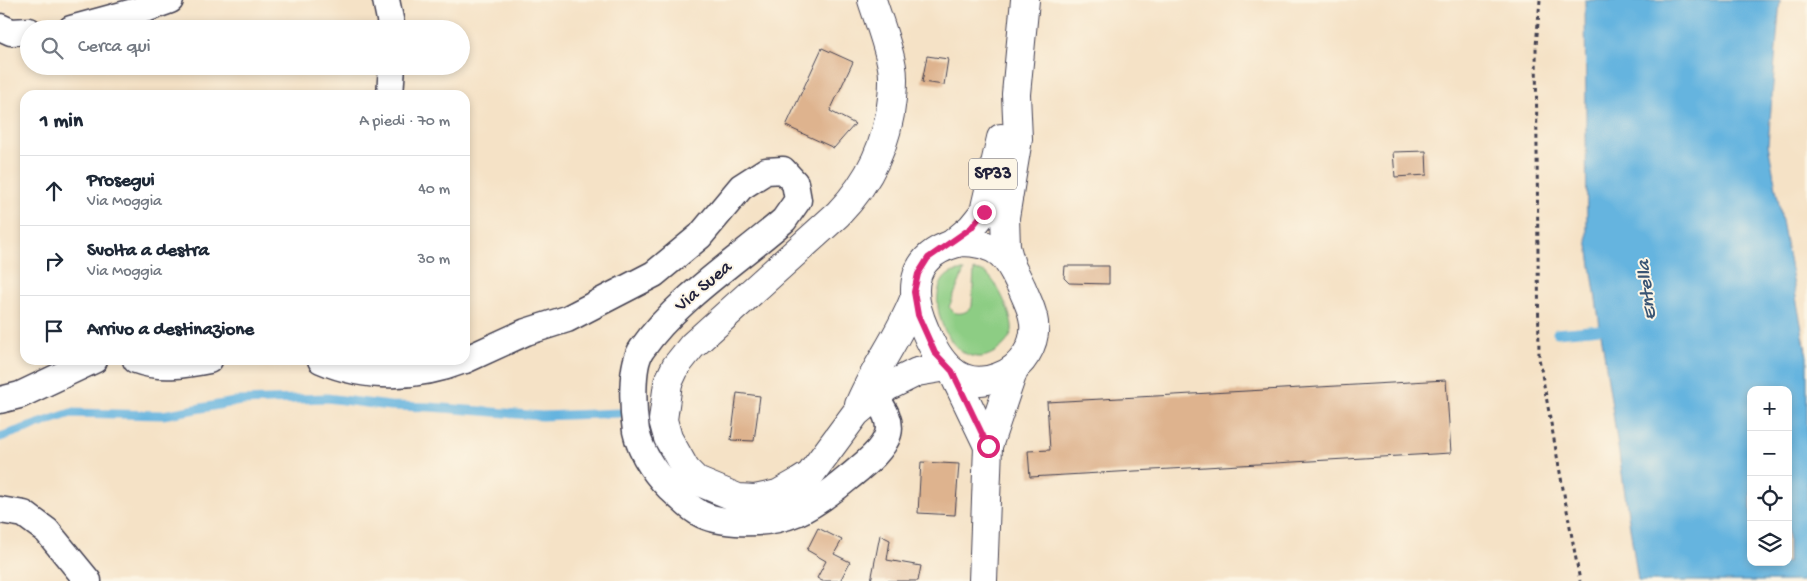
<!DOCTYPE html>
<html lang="it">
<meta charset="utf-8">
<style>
:root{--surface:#fff;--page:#f2f2f3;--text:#1f2937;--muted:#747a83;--line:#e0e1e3}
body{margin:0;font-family:"Gochi Hand",sans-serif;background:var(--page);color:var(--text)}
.controls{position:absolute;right:15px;bottom:15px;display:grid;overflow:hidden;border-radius:10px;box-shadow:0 2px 8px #0003}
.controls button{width:45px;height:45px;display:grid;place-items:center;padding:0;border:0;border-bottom:1px solid var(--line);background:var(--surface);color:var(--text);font:25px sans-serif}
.stop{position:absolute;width:15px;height:15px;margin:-11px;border:4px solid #db2777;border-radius:50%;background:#fff}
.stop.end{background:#db2777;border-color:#fff;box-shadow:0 1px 5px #0008}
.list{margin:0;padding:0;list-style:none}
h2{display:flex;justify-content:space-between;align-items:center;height:65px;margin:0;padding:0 20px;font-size:21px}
h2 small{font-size:16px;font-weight:400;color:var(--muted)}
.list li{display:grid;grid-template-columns:32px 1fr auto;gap:15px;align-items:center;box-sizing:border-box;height:70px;padding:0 20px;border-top:1px solid var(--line)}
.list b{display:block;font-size:19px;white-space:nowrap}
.list p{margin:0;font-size:16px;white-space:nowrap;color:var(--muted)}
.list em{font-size:16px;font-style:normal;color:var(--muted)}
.icon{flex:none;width:28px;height:28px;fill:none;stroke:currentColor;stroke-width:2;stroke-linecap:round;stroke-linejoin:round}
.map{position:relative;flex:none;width:1807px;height:581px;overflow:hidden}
.search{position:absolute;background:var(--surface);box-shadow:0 2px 8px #0003;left:20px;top:20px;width:450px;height:55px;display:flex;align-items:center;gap:12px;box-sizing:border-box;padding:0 18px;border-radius:28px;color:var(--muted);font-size:19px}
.panel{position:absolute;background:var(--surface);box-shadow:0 2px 8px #0003;left:20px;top:90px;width:450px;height:275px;border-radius:15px}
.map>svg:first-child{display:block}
.green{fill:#8dcd84;stroke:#587860}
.water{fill:#65b4df;stroke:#446b8d;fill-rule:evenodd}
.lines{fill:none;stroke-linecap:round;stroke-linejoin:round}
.stream{stroke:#65b4df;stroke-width:9}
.building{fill:#deb38e}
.minor-casing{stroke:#423f50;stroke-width:29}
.secondary-casing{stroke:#423f50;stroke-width:30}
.primary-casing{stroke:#423f50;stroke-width:30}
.motorway-casing{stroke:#423f50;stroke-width:30}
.path{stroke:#423f50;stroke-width:3;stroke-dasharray:4 4;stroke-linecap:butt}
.minor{stroke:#fff;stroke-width:26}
.secondary{stroke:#fff;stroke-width:28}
.primary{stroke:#fff;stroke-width:28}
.motorway{stroke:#fff;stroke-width:28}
.route{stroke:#db2777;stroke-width:6}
.labels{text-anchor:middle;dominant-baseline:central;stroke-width:4;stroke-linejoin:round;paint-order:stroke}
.shield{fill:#fcf5e5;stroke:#63616e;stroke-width:1}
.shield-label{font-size:18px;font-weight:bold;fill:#22223b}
.street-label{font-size:19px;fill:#22223b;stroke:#fcf5e5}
.water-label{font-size:20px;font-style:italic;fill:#395574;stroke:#fcf5e5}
</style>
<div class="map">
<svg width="1807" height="581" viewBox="0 0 1807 581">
<rect width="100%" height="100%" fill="#fcf5e5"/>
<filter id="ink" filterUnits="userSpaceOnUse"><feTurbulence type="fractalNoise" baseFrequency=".02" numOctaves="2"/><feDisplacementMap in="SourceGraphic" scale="10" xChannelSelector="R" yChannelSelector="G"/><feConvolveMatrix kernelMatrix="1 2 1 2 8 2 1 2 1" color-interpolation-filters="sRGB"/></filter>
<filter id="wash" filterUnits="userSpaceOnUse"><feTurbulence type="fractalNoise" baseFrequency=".0096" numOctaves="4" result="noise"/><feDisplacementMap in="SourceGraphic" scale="20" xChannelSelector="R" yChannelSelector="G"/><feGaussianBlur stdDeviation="1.12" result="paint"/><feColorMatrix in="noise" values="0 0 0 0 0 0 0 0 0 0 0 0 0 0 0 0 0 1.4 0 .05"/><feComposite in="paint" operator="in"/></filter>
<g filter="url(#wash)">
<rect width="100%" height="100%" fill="#f5e2c6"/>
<path class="green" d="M 974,270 C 979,271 985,272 988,275 C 998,284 1014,318 1012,331 C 1009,344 993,356 981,357 C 939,360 917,268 964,271 L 949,307 L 955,313 C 963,314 967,312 972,306 Z"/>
<path class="water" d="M 1585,0 L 1780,0 L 1768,144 L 1807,357 L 1807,581 L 1638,581 L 1587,239 ZM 1751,390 L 1788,390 L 1788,562 L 1751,562 Z"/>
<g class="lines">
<g class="stream">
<polyline points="1557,333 1612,328"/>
<polyline points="0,437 71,413 163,415 240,401 327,398 390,406 430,407 542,416 621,413"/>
</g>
</g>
<g id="blocks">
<g class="building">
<polygon points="822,48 853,62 830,111 855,124 834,148 786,126"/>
<polygon points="927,56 948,59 944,85 922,82"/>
<polygon points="1426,151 1427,175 1395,177 1393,152"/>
<polygon points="1065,266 1109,266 1109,284 1069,283 1064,278"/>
<polygon points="1446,380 1451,453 1030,477 1028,451 1050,450 1047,402"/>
<polygon points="737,393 760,396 754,441 731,440"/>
<polygon points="921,462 959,464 955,515 918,513"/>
<polygon points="818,528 842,540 834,554 850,562 840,581 822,581 817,578 826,561 807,550"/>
<polygon points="880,535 890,540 887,560 921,566 918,581 871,581"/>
</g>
</g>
</g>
<g filter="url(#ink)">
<use href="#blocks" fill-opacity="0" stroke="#423f50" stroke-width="1"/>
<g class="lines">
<defs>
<g id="minor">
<polyline points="386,0 392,29"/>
<polyline points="0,27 11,32 29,31"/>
<polyline points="71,29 148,8 170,0"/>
<polyline points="390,95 392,66"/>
<path d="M 136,360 C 160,369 184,365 209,360"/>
<path d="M 321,360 C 367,380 417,378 464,360"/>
<path d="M 465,360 L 526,332 L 567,319 L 654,274 L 700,236 L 741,187 L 766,171 L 783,170 L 795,183 L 798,200 L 784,220 C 738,260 676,300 642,349 C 630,365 633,412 636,431 C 641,455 658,478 676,494 C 682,499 689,507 696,511 C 707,519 722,521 736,522 C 785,525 811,509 848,478 C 861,467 883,451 888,434 C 892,420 882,407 875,396"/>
<polyline points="0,400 20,395 94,360"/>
<polyline points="0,510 24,514 47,531 88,581"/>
</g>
<g id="secondary">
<polyline points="952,371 988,446"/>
<polyline points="983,581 988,446 1014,369"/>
</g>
<g id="primary">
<path d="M 961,242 C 975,242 988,244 1000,253 C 1011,262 1016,276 1022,288 C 1026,298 1031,307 1033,317 C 1039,342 1022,369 998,377 C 959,392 938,361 925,330 C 906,288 912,253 961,242 Z"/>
<polyline points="952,244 971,228 984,212 1001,138"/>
<polyline points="1011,265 1006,247 1005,217 1018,139 1016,94 1025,0"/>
</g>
<g id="motorway">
<path d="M 872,0 C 879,22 888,44 892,67 C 894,77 893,88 892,98 C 888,144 870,181 838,214 L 692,346 L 676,366 L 668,383 L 663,420 L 668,438 L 686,470 L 697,481 L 738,498 L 755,499 L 778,494 L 799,482 L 810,475 L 856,413 L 887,387 L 917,372 L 947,367"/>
<path d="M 859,405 C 874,368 900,336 914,299"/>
</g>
</defs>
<use href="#minor" class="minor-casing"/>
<use href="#secondary" class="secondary-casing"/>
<use href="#primary" class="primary-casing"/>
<use href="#motorway" class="motorway-casing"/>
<polyline class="path" points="1540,0 1536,46 1539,358 1580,581"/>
<use href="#minor" class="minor"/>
<use href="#secondary" class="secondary"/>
<use href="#primary" class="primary"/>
<use href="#motorway" class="motorway"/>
</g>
</g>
<g class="lines" filter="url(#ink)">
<polyline class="route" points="984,212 971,228 928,258 918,274 914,292 918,315 935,353 952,371 988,446"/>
</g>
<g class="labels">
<rect class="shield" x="969" y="158.5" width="48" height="31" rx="4"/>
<g class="shield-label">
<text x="993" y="174">SP33</text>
</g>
<g class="street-label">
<text transform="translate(704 287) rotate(-40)">Via Suea</text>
</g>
<g class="water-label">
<text transform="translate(1648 290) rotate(-97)">Entella</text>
</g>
</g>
</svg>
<div class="controls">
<button>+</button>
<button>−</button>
<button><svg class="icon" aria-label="locate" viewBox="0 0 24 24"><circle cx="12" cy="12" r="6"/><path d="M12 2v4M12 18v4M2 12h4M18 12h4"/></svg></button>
<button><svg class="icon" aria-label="layers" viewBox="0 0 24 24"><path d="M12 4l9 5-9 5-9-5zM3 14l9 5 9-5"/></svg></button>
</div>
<div class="stop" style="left:988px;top:446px"></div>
<div class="stop end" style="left:984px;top:212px"></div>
<div class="search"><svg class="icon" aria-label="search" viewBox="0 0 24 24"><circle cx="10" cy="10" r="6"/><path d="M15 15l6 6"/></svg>Cerca qui</div>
<section class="panel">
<h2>1 min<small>A piedi · 70 m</small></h2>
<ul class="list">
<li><svg class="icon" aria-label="ahead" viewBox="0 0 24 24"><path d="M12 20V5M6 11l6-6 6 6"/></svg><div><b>Prosegui</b><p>Via Moggia</p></div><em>40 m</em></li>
<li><svg class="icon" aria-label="right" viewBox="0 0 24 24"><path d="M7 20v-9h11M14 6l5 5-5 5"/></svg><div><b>Svolta a destra</b><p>Via Moggia</p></div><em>30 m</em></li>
<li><svg class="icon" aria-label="arrive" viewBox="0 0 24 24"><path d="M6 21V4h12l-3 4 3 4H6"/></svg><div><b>Arrivo a destinazione</b></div></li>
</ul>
</section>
</div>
